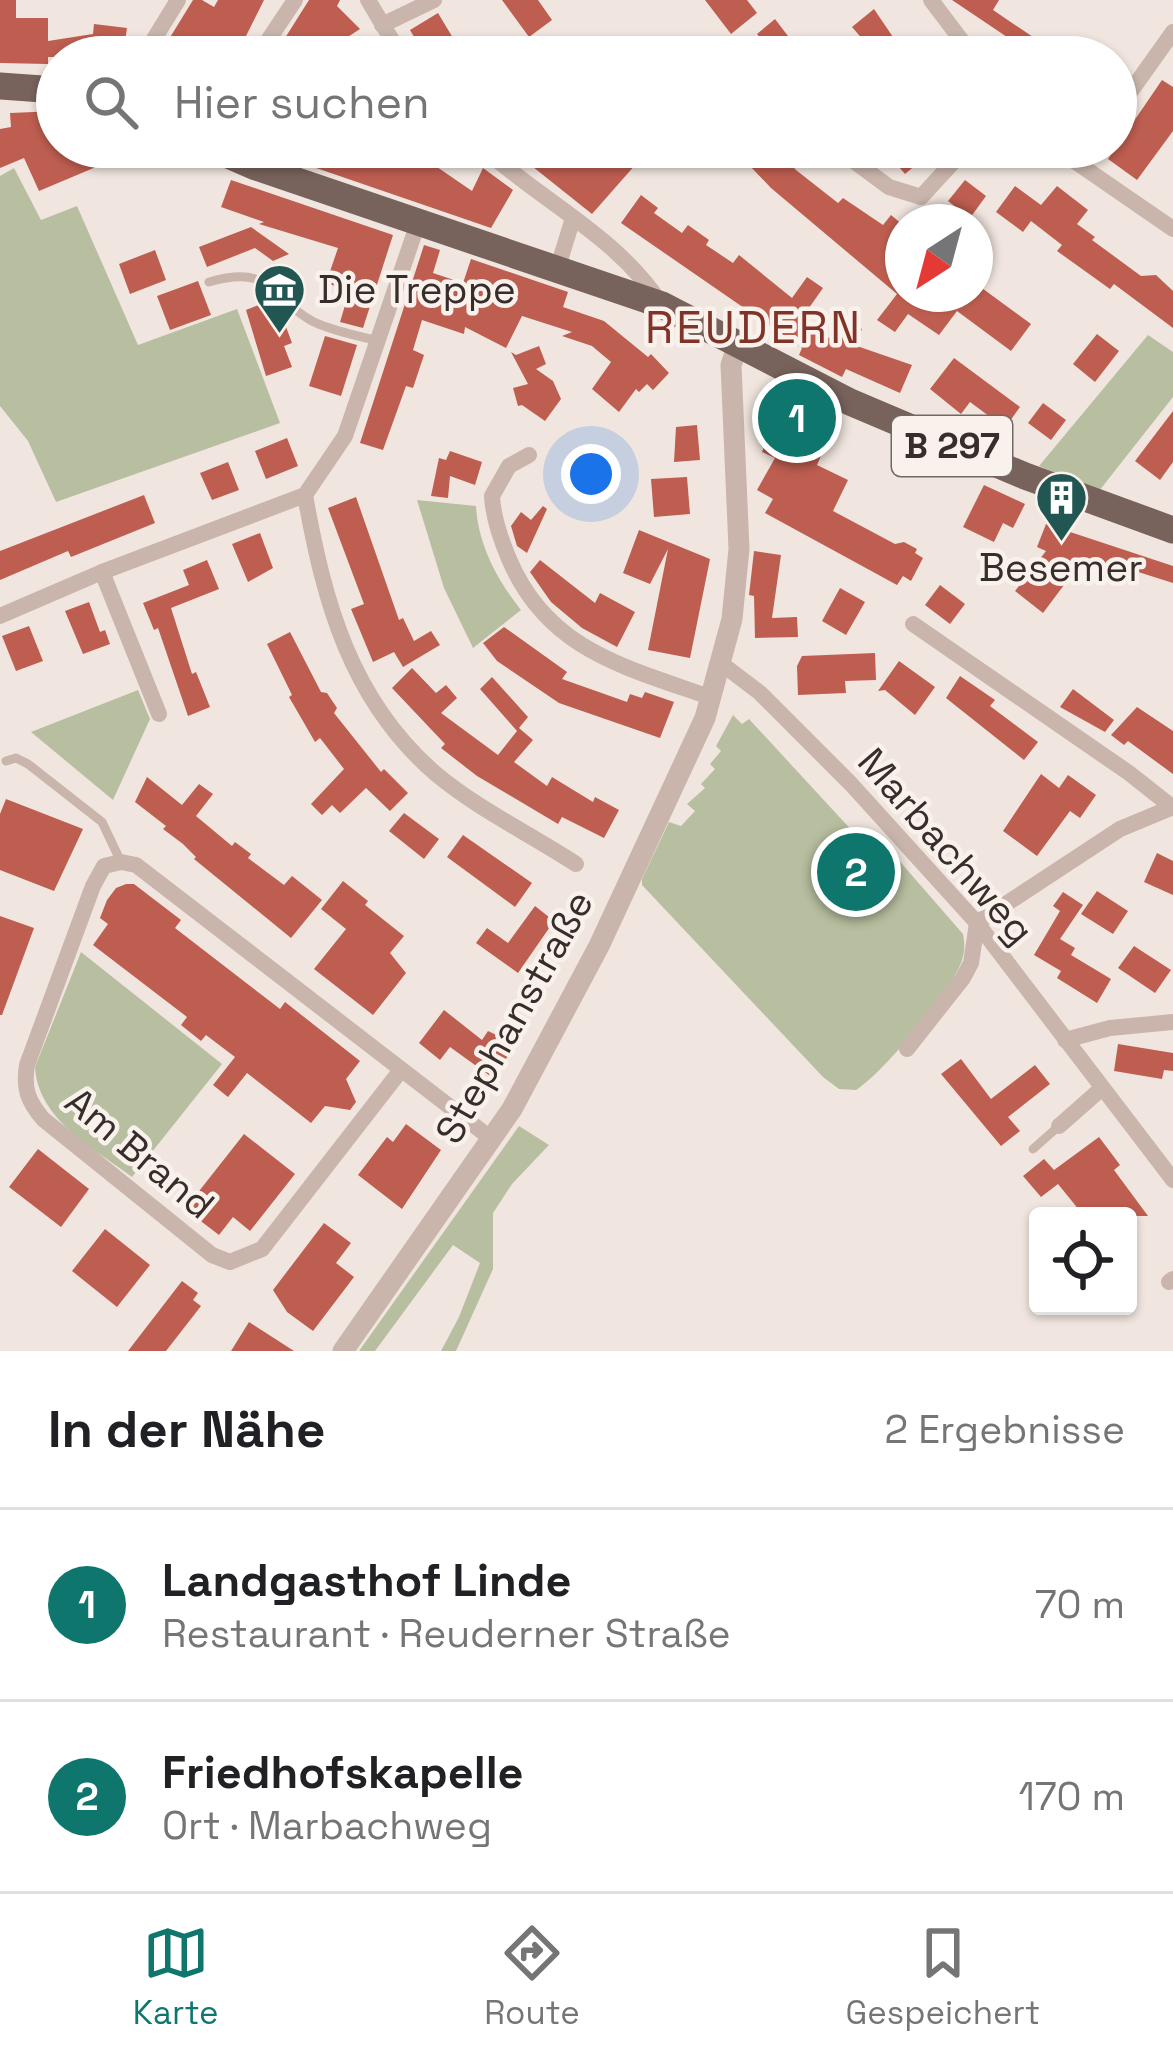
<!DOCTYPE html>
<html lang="de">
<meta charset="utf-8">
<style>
:root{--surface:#fff;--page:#f6f6f6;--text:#202124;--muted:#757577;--line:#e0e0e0;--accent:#0f766e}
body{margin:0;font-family:"Space Grotesk",sans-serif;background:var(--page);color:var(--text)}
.controls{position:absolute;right:36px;bottom:36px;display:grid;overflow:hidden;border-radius:12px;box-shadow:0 3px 9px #0004}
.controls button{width:108px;height:108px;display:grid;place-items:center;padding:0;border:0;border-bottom:3px solid var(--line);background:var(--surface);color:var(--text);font:60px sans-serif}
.compass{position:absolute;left:885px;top:204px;width:108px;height:108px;border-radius:50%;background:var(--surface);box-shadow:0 3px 9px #0004;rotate:216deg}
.you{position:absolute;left:591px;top:474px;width:42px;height:42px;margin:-30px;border:9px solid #fff;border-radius:50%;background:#1a73e8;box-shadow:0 0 0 18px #1a73e833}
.badge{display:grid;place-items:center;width:78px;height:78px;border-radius:50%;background:var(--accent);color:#fff;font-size:39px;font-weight:700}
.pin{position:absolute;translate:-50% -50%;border:6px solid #fff;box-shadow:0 3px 12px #0006}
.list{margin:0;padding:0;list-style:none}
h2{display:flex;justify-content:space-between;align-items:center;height:156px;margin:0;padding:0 48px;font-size:51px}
h2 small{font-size:39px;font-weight:400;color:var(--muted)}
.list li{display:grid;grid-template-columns:78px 1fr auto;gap:36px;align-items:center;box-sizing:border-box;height:192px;padding:0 48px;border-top:3px solid var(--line)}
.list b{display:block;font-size:45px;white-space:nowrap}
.list p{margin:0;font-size:39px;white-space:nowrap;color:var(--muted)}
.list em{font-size:39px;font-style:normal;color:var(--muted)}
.icon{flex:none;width:66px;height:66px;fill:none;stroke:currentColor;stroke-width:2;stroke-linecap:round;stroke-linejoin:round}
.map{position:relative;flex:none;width:1173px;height:1351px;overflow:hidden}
.search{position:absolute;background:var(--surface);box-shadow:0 3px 9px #0004;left:36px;right:36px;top:36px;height:132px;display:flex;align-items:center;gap:30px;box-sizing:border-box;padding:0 42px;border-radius:66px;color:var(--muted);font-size:45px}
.sheet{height:540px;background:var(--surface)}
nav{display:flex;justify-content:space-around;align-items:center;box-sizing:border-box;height:168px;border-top:3px solid var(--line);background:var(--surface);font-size:33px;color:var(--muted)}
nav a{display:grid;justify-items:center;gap:6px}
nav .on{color:var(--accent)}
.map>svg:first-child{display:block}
.green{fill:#b8bfa0}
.building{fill:#be5e50}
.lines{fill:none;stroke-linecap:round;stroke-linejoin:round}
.service{stroke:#c9b5ab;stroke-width:9}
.minor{stroke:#c9b5ab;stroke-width:16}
.tertiary{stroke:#c9b5ab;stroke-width:21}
.primary{stroke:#78625c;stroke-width:27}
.labels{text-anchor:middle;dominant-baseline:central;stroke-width:9;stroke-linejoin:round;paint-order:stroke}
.shield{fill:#f9f1eb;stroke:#716864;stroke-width:3}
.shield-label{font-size:36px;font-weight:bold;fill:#372d2a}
.poi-label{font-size:39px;fill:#372d2a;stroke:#f9f1eb;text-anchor:start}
.street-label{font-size:39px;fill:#372d2a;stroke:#f9f1eb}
.quarter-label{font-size:45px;letter-spacing:3px;fill:#813328;stroke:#f9f1eb}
</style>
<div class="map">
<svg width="1173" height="1351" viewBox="0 0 1173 1351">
<rect width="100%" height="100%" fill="#f1e6df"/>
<g class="green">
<polygon points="14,168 41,220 77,206 138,345 237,309 280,423 56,502 28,441 0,406 0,176"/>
<polygon points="1148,335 1173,352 1173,397 1099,491 1039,466"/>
<path d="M 417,500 L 476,506 C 478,544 497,580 521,610 L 473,648 L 444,588 Z"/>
<polygon points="138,690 150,719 113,800 31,732"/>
<path d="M 733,715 L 742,724 L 749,719 L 857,836 L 861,834 L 874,848 L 882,841 L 963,934 C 965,944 965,953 961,963 C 950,992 882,1074 856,1090 L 839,1089 L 823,1077 L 642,885 L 642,879 L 669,822 L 681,826 L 695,811 L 687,804 L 705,788 L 701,784 L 715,769 L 710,764 L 721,751 L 716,746 Z"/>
<path d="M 81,952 L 222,1064 L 132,1177 C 94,1148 38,1120 35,1067 Z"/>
<polygon points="519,1126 549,1145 512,1184 493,1213 493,1269 456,1351 441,1351 459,1317 480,1263 453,1245 375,1351 359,1351"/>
</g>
<g class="building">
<polygon points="0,0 16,0 16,18 48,18 48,41 93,34 94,24 127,28 123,55 83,49 85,57 48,57 48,64 0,63"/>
<polygon points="193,0 202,0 214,7 218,0 264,0 244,40 230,57 158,57"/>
<polygon points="309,0 340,0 337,6 360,29 328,50 333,57 273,57"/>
<polygon points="502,0 538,0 552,20 529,37"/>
<polygon points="705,0 747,0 757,13 731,34"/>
<polygon points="952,0 999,0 993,10 1033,37 1026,46 1042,57 1005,57 997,52 1007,37"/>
<polygon points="874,9 895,40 876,55 852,27"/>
<polygon points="438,13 456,43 426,57 410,30"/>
<polygon points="775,19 791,40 806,57 775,57 757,34"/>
<polygon points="1162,80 1173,87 1173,131 1137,180 1108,159"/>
<polygon points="57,111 57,147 110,147 115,159 39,191 24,158 0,168 0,129 11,127 10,113"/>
<polygon points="255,147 348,147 391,161 394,149 421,161 432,147 453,147 437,167 472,191 483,168 513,190 491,228"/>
<polygon points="533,147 651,147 592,214 523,159"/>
<polygon points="732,147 775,147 796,170 838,203 843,198 883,225 891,215 903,225 903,294 975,294 975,283 1031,324 1011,351 957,311 939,335 908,314 895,332 877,320 897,294 771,188"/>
<polygon points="882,147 937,147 905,174"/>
<polygon points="231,180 393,235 363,328 340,322 346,302 341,301 344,289 326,283 338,248 259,224 264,222 221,207"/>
<polygon points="965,180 986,196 970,218 948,201"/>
<polygon points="1015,186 1041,205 1057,186 1088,210 1077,224 1095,237 1092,240 1141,276 1156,275 1173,291 1173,328 1114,284 1110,289 1057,251 1062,245 1031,221 1023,232 996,212"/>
<polygon points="641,195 658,208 654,213 682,233 688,225 709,240 706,245 733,263 739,255 792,298 807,277 823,288 804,315 808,318 803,325 838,342 850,323 862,329 854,345 912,365 900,393 846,369 842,377 799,355 802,348 621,223"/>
<polygon points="251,227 289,254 273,261 255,248 207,267 199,247"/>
<polygon points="424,245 440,250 433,273 463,283 471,259 568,292 563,307 604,321 648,357 651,354 669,373 653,390 647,384 639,392 636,389 619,412 592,389 611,362 592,346 562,336 572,332 522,316 506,348 465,327 464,334 422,320 413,350 424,355 413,388 406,386 383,450 360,443"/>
<polygon points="155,250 166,280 130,294 119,264"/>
<polygon points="198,281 211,315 170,330 157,296"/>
<polygon points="271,300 279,308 292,343 284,346 292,367 266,376 246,310"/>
<polygon points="1097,334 1119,351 1095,382 1073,364"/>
<polygon points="325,336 357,345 341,396 309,386"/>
<polygon points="539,346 546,364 536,369 553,381 561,399 545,421 522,405 518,406 513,388 528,384 511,352 516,355"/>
<polygon points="954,358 1020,407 1005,428 970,402 961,414 930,389"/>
<polygon points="769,392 807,406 827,418 821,431 830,435 817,465 848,480 833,511 895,544 904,542 917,549 915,553 923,558 911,581 903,576 897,585 765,513 773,499 757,490 775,458 762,452 766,442 762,440 769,425 756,419"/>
<polygon points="1043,403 1066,420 1051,440 1028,423"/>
<polygon points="1173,411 1173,462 1160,480 1135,461"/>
<polygon points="697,425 700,460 674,462 676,427"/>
<polygon points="287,438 298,466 266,479 255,451"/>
<polygon points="450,451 482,462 475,485 450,476 448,498 431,496 439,458 446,460"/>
<polygon points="228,462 239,490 212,500 200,473"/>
<polygon points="687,477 690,514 654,517 651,479"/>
<polygon points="984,485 1025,504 1013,528 1003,523 994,542 963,527"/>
<polygon points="144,495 155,523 71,557 68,551 0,580 0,551"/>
<polygon points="356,497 399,620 403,618 414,641 431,631 440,645 403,667 394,652 373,662 351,609 364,604 328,508"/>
<polygon points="543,506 547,509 527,553 517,546 511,526 521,512 531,520"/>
<polygon points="1046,524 1173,566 1173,583 1135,571 1133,581 1079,565 1043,613 1015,591 1046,551 1037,547"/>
<polygon points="639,530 710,559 690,658 648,650 668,549 650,584 623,573"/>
<polygon points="260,533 273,568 248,582 232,544"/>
<polygon points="754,551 781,555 772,618 797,617 798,637 755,638 754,596 749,595"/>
<polygon points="207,560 219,589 171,608 192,674 196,672 210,707 188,716 158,628 154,630 143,603 189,585 183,570"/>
<polygon points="540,560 595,603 600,593 635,612 617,647 582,628 551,602 530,572"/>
<polygon points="940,585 965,604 950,624 925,605"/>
<polygon points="840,588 865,602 846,635 822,621"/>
<polygon points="89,602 100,632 105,630 110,644 83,654 65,611"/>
<polygon points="29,626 43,661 16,671 2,636"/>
<polygon points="504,627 567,672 562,679 627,702 630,694 642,698 645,692 674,702 660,738 559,703 497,661 483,643"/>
<polygon points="290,632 321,692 327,693 337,708 334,713 381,772 384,769 408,793 390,811 366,788 340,813 332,805 322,815 311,804 344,769 320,738 315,742 289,697 292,695 267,644"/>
<polygon points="875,653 876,680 845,681 846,693 798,695 797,666 802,656"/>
<polygon points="899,661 935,687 915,715 885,690 878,691"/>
<polygon points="412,668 436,693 446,685 457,698 441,713 498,755 517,731 480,689 492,677 528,717 519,728 533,740 514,762 547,786 552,777 593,802 595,797 619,810 604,838 562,817 558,824 477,776 441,748 445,744 392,688"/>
<polygon points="960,676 995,700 990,706 1038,742 1024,760 946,698"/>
<polygon points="1073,689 1114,720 1105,732 1060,707"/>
<polygon points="1137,707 1173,731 1173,774 1128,741 1124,745 1111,735"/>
<polygon points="1041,774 1059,788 1068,775 1096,795 1080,818 1070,811 1037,856 1003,831"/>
<polygon points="147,777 182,805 199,784 213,794 196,816 232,846 235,842 251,854 248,858 284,885 292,876 322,900 291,938 194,859 196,857 183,844 163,829 166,826 135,802"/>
<polygon points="6,799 83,829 54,891 0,870 0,814"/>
<polygon points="404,813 439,839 424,859 389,831"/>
<polygon points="463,835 532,883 515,907 447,857"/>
<polygon points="883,841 895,855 874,875 883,885 860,906 832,875 838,869 827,857 838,847 849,859 854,854 860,861"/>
<polygon points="1157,853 1173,861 1173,895 1144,882"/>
<polygon points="343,881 368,901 365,905 404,936 390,953 406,973 373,1015 314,969 346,929 321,909"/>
<polygon points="126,884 134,884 181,920 175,928 280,1009 285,1002 360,1061 346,1079 356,1102 350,1110 325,1106 311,1123 247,1073 228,1097 213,1085 235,1057 206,1035 201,1041 181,1025 187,1017 93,945 108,924 100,918 107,900 116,888"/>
<polygon points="1097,891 1128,911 1113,934 1081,914"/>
<polygon points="1063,892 1083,905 1060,939 1075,948 1071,955 1111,979 1097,1003 1057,978 1061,971 1034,955 1060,911 1053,906"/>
<polygon points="535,906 554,921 518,973 476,943 487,928 508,943"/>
<polygon points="0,916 34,928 2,1015 0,1015"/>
<polygon points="1134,946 1171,970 1155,993 1118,968"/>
<polygon points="444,1010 482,1040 488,1031 509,1041 505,1046 512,1050 493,1078 450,1047 440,1060 419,1043"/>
<polygon points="1118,1044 1173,1053 1173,1071 1164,1070 1162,1079 1114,1071"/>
<polygon points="961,1059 991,1099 1035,1065 1050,1084 1008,1117 1020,1131 1001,1146 941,1074"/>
<polygon points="406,1124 441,1150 402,1209 358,1175 387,1137 393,1142"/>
<polygon points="244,1134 295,1174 250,1231 233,1217 219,1235 185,1209"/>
<polygon points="1099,1137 1120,1165 1114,1170 1148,1216 1084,1216 1058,1184 1041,1197 1023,1176 1044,1159 1054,1170"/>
<polygon points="38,1149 89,1189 61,1227 9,1187"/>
<polygon points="324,1223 351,1243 336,1263 354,1277 313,1331 287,1312 273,1290"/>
<polygon points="105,1229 150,1265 117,1307 72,1271"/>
<polygon points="182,1281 198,1293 193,1300 201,1306 166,1351 128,1351"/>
<polygon points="249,1322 294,1351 231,1351"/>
</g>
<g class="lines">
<g class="service">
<path d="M 209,282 C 273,264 267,296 312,321 C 331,331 357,335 378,341"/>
<polyline points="6,761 16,758 28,764 102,822 121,862"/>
<polyline points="1033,1149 1059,1126"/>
</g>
<g class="minor">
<polyline points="368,0 402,57"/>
<polyline points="931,0 974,57"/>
<polyline points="382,25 434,0"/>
<polyline points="733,48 741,57"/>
<polyline points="143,57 178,0"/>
<polyline points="257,57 295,0"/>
<polyline points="1116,112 1173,32"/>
<path d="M 482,147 C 540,200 618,237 661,304"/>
<polyline points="835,147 889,187 921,197 967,147"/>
<polyline points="1054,147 1173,229"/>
<polyline points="558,267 573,218"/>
<path d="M 529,455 L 509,466 L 492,496 C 493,518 501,540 509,559 C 548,651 626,667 712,698"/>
<path d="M 305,495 C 324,601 350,700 436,774 C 478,809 530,834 576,864"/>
<polyline points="102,572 159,714"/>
<polyline points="0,616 102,572 305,495 345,436 419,220"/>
<polyline points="913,624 1129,773 1172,807"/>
<polyline points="722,664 760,693 851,784 977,923 1173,1180"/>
<polyline points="1065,1040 1110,1028 1173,1022"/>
<polyline points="907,1049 963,978 971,963 977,923 1120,829 1173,807"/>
<path d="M 401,1070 L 262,1249 L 230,1262 L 212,1255 L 43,1119 C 28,1101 23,1089 27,1065 L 93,886 L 104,866 L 121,862 L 136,865 L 493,1140"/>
<polyline points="1059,1126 1101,1089"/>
<polyline points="1169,1282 1173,1279"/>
</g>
<polyline class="tertiary" points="343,1351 512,1109 599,946 705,718 732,619 739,549 731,365 738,345"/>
<g class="primary">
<polyline points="0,86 57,90"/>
<polyline points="210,147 256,167 662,305 850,402 1025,476 1173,530"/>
</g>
</g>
<defs>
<symbol id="museum-pin" viewBox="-11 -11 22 30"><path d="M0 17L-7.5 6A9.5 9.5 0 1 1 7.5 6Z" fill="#225653" stroke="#f9f1eb"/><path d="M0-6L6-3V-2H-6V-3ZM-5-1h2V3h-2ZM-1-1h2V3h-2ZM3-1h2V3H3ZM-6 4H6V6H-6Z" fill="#fff"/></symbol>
<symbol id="building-pin" viewBox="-11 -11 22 30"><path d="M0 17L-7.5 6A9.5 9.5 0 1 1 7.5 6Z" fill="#225653" stroke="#f9f1eb"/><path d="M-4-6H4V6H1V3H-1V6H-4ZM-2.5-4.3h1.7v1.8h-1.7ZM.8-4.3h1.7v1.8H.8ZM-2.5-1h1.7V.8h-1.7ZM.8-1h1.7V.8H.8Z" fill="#fff"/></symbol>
</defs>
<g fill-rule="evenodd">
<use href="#museum-pin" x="250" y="260" width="59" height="81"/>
<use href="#building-pin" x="1032" y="468" width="59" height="81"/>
</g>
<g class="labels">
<rect class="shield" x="892" y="416" width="120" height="60" rx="9"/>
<g class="shield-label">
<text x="952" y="446">B 297</text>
</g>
<g class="poi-label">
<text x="318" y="289">Die Treppe</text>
<text x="1061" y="567" text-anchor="middle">Besemer</text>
</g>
<g class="street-label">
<text transform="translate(946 846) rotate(49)">Marbachweg</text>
<text transform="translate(514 1017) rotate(-61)">Stephanstraße</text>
<text transform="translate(140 1153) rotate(40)">Am Brand</text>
</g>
<g class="quarter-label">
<text x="754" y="327">REUDERN</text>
</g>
</g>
</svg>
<div class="controls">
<button><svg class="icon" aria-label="locate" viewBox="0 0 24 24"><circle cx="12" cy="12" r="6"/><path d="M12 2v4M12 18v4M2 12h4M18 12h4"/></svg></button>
</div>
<svg class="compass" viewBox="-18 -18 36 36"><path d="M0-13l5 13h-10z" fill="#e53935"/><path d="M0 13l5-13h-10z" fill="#757577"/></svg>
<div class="you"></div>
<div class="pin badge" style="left:797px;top:418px">1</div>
<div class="pin badge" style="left:856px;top:872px">2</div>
<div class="search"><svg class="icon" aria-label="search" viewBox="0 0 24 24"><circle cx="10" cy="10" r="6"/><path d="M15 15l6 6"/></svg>Hier suchen</div>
</div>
<section class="sheet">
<h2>In der Nähe<small>2 Ergebnisse</small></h2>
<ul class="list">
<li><span class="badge">1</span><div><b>Landgasthof Linde</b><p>Restaurant · Reuderner Straße</p></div><em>70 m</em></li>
<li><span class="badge">2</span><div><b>Friedhofskapelle</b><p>Ort · Marbachweg</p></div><em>170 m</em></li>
</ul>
</section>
<nav>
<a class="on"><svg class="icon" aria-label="map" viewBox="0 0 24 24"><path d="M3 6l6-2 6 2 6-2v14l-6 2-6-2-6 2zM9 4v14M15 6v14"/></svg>Karte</a>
<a><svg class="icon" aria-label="directions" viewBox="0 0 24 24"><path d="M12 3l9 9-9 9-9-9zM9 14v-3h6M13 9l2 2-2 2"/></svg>Route</a>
<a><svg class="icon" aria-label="saved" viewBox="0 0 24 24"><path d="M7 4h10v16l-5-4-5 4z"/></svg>Gespeichert</a>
</nav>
